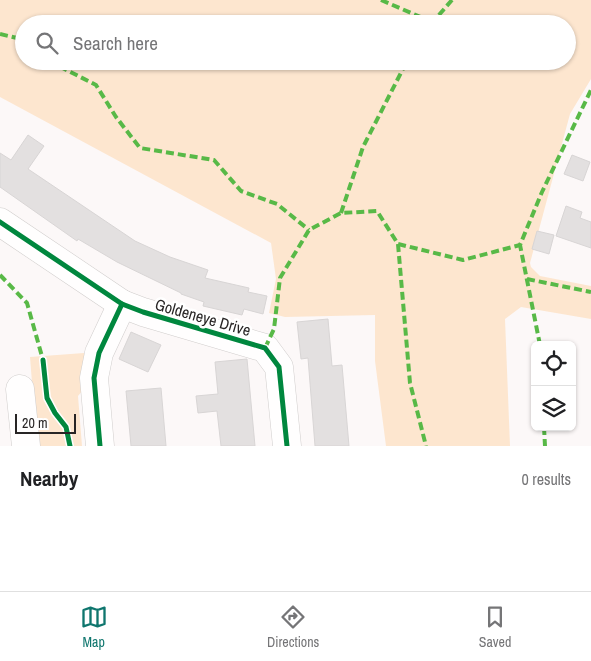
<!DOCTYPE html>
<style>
:root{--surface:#fff;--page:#f2f2f2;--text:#202124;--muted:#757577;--line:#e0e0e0;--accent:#0f766e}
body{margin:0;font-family:"Archivo Narrow",sans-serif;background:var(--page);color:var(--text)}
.controls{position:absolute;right:15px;bottom:15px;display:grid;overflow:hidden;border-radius:8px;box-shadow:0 1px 4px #0004}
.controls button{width:45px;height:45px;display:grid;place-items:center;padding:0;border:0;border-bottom:1px solid var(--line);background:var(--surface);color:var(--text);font:25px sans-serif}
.scale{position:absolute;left:15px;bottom:12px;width:61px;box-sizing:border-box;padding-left:5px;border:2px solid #282525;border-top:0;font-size:14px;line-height:18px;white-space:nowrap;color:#282525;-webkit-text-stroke:4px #fff;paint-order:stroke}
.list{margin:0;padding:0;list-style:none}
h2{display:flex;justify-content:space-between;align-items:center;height:65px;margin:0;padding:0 20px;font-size:21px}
h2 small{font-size:16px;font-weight:400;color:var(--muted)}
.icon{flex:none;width:28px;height:28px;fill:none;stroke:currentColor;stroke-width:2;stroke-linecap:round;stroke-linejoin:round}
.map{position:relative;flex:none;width:591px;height:446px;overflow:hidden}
.search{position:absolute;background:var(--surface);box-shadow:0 1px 4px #0004;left:15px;right:15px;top:15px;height:55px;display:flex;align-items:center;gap:12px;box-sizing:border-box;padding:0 18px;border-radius:28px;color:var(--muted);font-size:19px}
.sheet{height:145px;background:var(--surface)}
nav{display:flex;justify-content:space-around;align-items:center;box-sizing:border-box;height:70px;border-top:1px solid var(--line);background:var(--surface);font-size:14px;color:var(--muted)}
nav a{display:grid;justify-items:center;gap:2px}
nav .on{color:var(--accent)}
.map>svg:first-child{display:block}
.green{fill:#fde6cf;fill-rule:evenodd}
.building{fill:#e3e0e0;stroke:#d8d5d5}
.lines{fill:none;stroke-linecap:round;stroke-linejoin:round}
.minor-casing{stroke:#d0cdcc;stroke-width:29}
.minor{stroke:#fffefe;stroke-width:28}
.quiet{stroke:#58b947;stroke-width:4;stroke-dasharray:8 4;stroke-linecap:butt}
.cycleway-casing{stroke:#fff;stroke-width:8}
.cycleway{stroke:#00873e;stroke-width:5}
.labels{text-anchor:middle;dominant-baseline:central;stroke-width:5;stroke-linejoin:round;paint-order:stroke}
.street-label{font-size:16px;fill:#282525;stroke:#fff}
</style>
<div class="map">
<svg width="591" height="446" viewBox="0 0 591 446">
<rect width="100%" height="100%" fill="#fcf8f8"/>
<g class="green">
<path d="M 0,0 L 591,0 L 591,79 L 570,114 L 530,263 L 531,267 L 540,276 L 591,286 L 591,319 L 521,307 L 505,319 L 510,446 L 386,446 L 375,361 L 375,315 L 285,317 L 269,313 L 276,279 L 271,243 L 0,97 ZM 24,24 L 567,24 L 567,61 L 24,61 Z"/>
<polygon points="84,353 87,385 78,396 82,446 37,446 30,357"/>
</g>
<g class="building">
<polygon points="28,135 44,146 28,169 135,241 170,257 208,270 205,278 249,288 248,292 267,296 263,314 244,309 242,315 203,306 204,302 181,294 181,293 117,262 78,239 77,241 0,187 0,153 11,160"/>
<polygon points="572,155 590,162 583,181 564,174"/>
<polygon points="566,206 582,212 580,218 591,222 591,248 556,236"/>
<polygon points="537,231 554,235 549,254 532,249"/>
<polygon points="328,319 332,366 342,365 349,446 315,446 308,358 301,359 297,322"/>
<polygon points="131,332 161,345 148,372 119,359"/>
<polygon points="247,359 255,446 221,446 217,411 198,413 196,396 218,394 215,362"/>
<polygon points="161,388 166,446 131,446 126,391"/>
</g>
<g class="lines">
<defs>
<g id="minor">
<polyline points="0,222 122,304 143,312 265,348 279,367 287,446"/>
<polyline points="20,389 26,446"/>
<polyline points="100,446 94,378 99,353 122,304"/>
</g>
</defs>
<use href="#minor" class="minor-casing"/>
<use href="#minor" class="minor"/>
<g class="quiet">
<polyline points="381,0 432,22"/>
<polyline points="431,24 452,0"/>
<polyline points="0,34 17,38 24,43"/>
<polyline points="49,61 96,85 116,117 140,148 214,160 241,191 277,204 309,230"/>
<polyline points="341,213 363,147 407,61"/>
<polyline points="398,244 410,383 426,446"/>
<polyline points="0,275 27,303 43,360"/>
<polyline points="527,279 591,292"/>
<polyline points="540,345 520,245 542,192 591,90"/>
<polyline points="265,348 274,329 280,278 309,230 341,213 377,211 398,244 463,260 520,245"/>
<polyline points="544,427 545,446"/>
</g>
<defs>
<g id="cycleway">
<polyline points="0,222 122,304 143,312 265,348 279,367 287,446"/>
<polyline points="43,360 47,398 55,413 66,427 70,446"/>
<polyline points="100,446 94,378 99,353 122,304"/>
</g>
</defs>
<use href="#cycleway" class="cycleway-casing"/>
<use href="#cycleway" class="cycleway"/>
</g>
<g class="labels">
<g class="street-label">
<text transform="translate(203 317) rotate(16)">Goldeneye Drive</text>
</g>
</g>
</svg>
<div class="controls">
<button><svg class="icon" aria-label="locate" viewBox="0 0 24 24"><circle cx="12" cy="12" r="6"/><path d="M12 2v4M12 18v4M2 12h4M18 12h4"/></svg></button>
<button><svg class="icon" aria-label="layers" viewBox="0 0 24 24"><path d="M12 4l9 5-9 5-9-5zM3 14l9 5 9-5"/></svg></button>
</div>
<div class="scale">20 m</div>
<div class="search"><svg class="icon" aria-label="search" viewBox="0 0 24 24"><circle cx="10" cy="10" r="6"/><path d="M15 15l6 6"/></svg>Search here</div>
</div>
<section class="sheet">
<h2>Nearby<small>0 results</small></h2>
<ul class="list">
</ul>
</section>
<nav>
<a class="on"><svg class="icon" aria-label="map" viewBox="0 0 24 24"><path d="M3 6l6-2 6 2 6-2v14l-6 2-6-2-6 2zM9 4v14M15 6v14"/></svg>Map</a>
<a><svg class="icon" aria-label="directions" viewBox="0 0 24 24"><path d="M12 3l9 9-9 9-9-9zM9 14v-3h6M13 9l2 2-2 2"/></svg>Directions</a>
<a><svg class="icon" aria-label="saved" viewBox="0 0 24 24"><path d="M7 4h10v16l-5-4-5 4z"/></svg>Saved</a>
</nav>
